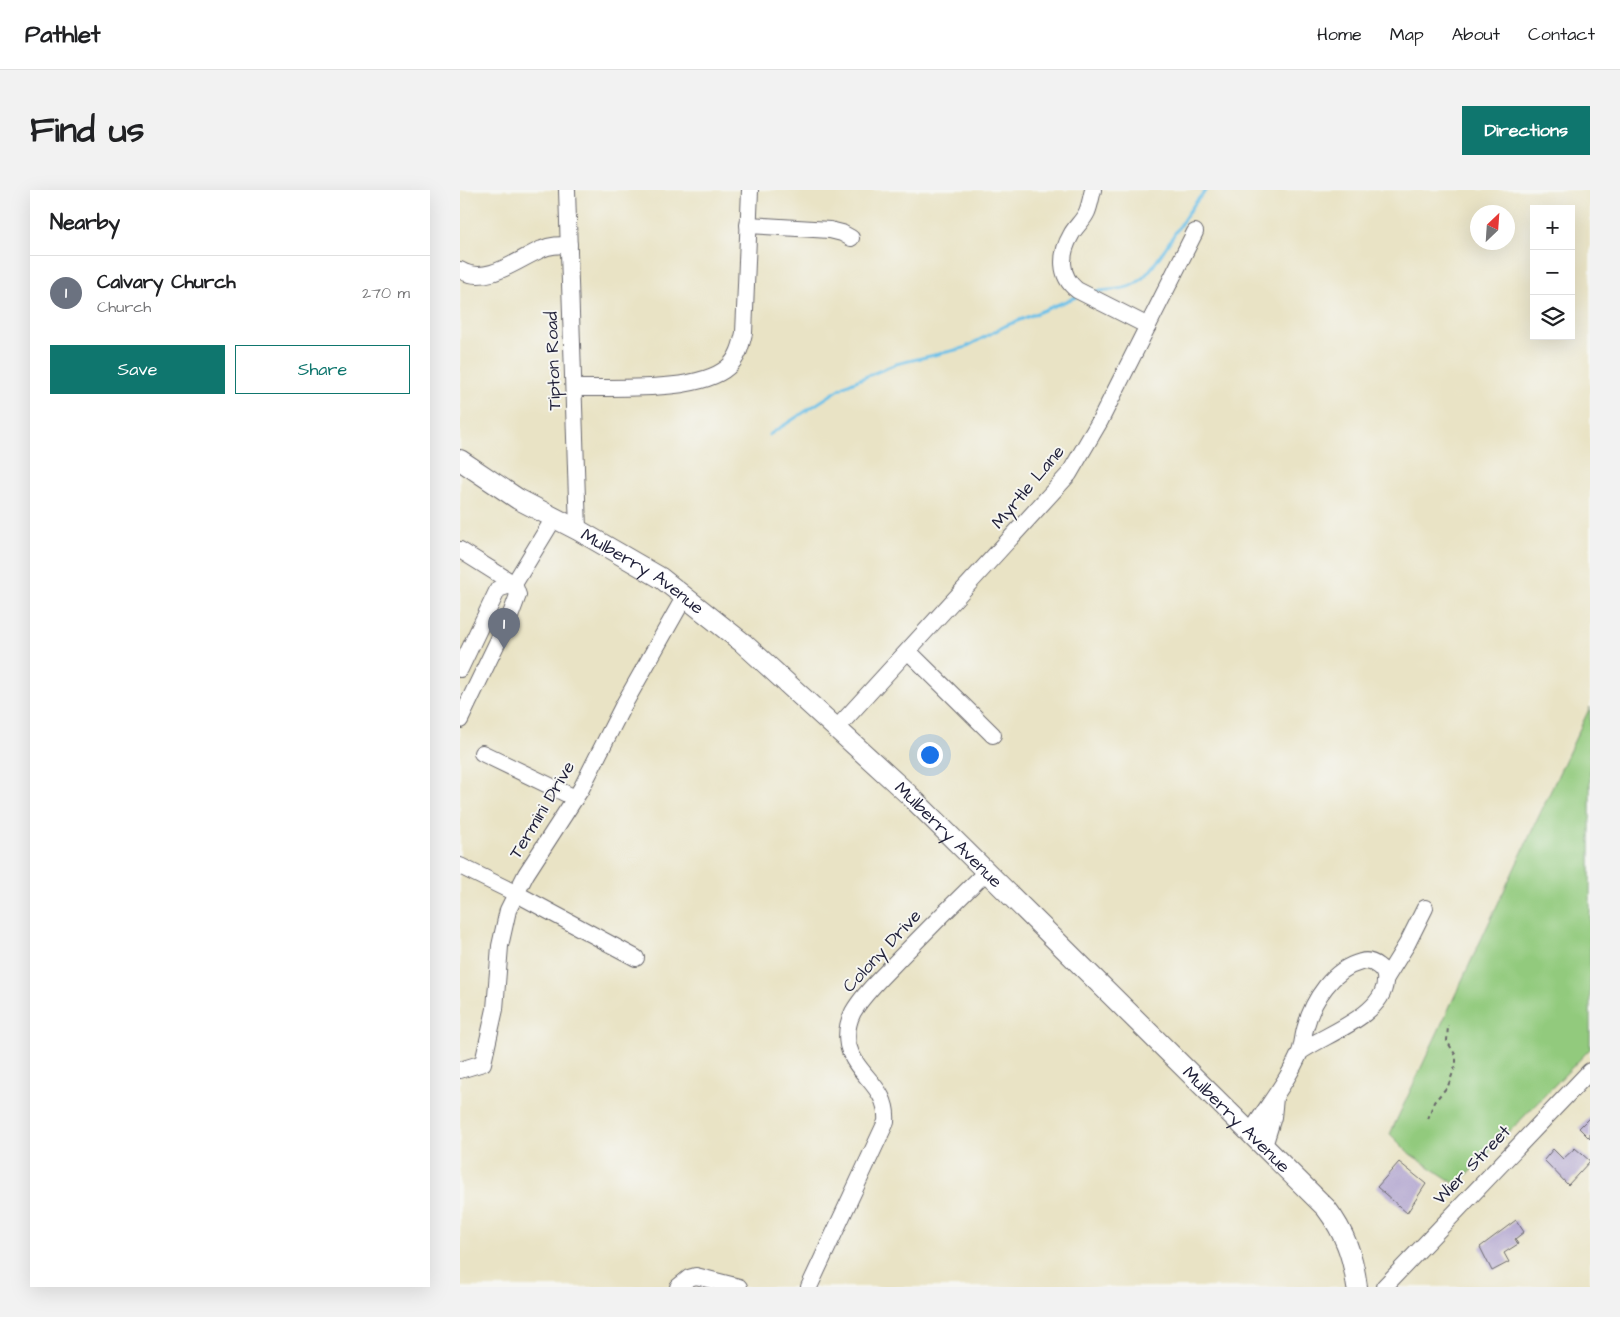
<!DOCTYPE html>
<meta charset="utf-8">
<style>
:root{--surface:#fff;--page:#f2f2f2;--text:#202124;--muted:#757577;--line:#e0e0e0;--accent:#0f766e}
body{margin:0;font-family:"Architects Daughter",sans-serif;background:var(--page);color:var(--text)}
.controls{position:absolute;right:15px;top:15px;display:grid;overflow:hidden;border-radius:0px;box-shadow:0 5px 20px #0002}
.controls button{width:45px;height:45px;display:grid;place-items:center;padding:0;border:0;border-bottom:1px solid var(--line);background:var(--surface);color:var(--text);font:25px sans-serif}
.compass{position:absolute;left:1010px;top:15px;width:45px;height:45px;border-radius:50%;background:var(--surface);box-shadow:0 5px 20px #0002;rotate:25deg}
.you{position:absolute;left:469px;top:564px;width:18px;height:18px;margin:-12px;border:4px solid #fff;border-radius:50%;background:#1a73e8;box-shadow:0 0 0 8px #1a73e833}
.badge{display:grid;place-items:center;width:32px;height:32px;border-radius:50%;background:var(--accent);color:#fff;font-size:16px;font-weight:700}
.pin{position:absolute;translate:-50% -41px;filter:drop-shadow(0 1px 2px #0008)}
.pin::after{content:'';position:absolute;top:26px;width:18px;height:15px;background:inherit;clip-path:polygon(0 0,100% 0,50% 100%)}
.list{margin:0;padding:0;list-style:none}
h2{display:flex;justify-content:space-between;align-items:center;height:65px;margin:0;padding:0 20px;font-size:21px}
h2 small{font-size:16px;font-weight:400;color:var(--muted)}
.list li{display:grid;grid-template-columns:32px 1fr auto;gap:15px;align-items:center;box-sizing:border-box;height:75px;padding:0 20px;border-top:1px solid var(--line)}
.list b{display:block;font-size:19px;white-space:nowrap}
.list p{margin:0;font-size:16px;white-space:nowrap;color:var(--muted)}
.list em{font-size:16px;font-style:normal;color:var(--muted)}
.actions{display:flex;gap:10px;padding:15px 20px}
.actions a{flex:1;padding:11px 0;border:1px solid var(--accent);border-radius:0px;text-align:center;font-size:18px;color:var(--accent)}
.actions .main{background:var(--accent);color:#fff}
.icon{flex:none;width:28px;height:28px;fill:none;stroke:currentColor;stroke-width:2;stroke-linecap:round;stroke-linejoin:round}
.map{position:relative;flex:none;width:1130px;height:1097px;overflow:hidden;border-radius:0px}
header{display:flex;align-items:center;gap:30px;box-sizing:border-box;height:70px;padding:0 25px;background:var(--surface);border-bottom:1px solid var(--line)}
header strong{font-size:24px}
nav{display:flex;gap:28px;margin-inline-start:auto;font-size:18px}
.intro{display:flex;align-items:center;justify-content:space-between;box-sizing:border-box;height:120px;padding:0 30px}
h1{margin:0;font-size:35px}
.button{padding:12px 22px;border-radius:0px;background:var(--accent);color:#fff;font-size:18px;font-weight:700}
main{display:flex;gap:30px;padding:0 30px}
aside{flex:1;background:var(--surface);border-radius:0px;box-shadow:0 5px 20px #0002}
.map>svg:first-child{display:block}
.green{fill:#92ca7d;stroke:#5a765c}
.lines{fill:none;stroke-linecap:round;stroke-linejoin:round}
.stream{stroke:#6dc1e9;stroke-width:3}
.building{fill:#ac9fcc}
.minor-casing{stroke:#68666b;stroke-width:18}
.major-casing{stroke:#68666b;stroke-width:22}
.path{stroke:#68666b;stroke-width:2;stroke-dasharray:4 4;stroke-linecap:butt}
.minor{stroke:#fff;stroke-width:16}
.major{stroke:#fff;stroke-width:20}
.labels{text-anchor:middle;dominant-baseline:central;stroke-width:4;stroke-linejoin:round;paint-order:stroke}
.street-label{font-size:18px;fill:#22223b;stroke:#f6f6f2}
</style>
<header>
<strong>Pathlet</strong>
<nav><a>Home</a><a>Map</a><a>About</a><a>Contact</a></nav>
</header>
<div class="intro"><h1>Find us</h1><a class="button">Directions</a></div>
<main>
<aside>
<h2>Nearby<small></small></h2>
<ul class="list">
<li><span class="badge" style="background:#6b7280">1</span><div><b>Calvary Church</b><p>Church</p></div><em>270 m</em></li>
</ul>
<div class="actions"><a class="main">Save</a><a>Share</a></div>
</aside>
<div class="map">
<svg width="1130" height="1097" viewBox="0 0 1130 1097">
<rect width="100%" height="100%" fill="#f6f6f2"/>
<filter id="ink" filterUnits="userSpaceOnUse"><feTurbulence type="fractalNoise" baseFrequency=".02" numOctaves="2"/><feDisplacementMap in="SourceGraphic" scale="10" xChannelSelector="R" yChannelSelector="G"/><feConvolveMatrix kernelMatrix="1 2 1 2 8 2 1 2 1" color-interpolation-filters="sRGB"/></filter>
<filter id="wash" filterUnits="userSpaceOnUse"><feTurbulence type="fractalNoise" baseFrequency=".0096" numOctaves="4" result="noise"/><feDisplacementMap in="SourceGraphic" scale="20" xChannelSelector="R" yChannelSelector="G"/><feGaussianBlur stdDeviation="1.12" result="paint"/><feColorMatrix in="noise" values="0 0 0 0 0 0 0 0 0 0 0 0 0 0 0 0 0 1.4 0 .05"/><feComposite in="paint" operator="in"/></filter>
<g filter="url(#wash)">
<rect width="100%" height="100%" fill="#e9e3c5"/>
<polygon class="green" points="1130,517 1130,859 997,995 950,964 930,944"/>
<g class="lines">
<g class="stream">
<path d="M 634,102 C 647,99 661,101 673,95 C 695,86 725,18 747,0"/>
<polyline points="309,245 386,195 436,174 504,158 545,136 616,107"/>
</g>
</g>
<g id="blocks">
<g class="building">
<polygon points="1130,927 1130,949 1119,938"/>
<polygon points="1115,958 1130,971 1108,995 1084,970 1093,959 1103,969"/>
<polygon points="939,972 966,994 947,1023 917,997"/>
<polygon points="1056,1030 1064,1042 1055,1049 1058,1054 1044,1063 1049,1072 1032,1081 1020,1057"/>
</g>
</g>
</g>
<g filter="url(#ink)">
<use href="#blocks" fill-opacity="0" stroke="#68666b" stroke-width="1"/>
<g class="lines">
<defs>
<g id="minor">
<polyline points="107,0 118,340"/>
<path d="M 633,0 C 631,7 630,15 627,22 C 623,31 615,37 611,45 C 600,64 599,86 617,100 L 688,136"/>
<polyline points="288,35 370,40 382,43 391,48"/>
<path d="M 0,80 C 27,96 58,69 82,59 C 91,55 100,55 109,55"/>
<path d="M 115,198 C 153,197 239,203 268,177 C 278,168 281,156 284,143 L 290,0"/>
<polyline points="0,360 54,394 58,405 51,424 0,530"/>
<polyline points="448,461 533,545"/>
<polyline points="0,479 38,399 54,394 94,328"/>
<polyline points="377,538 609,284 640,231 735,42"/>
<polyline points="22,563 115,608"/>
<polyline points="0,676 57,704 176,768"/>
<polyline points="926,788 947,754 965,718"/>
<polyline points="0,880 23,873 35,819 40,756 48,720 66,684 121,599 163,516 225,406"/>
<path d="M 791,942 C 807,916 828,891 840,862 C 843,854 843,844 846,836 C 853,810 873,779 901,772 C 907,770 913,772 918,776 C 924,780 926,786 925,792 C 923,826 863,845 840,862"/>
<polyline points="804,956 813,927 815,908"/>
<polyline points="218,1097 229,1088 236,1086 279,1097"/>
<path d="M 349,1097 L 426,932 C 429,896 396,887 388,855 C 386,844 388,832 393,822 C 404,803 423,786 438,770 C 467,740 497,710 527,681"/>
<polyline points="924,1097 1130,881"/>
</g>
<g id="major">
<path id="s1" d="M 0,270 L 58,309 L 118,340 L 201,388 L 283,453 L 448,604 L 866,1018 C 885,1043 893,1066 897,1097"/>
</g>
</defs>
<use href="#minor" class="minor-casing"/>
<use href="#major" class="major-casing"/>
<polyline class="path" points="968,929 974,912 988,896 996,874 996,866 987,851 988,835"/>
<use href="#minor" class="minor"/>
<use href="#major" class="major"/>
</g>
</g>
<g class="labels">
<g class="street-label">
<text transform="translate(93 171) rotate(-92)">Tipton Road</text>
<text transform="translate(568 297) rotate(-50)">Myrtle Lane</text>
<text stroke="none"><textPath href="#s1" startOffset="214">Mulberry Avenue</textPath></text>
<text transform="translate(82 620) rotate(-59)">Termini Drive</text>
<text stroke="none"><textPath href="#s1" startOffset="619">Mulberry Avenue</textPath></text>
<text transform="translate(422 761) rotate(-47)">Colony Drive</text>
<text stroke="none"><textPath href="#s1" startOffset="1024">Mulberry Avenue</textPath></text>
<text transform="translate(1012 975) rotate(-46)">Wier Street</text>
</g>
</g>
</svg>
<div class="controls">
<button>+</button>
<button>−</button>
<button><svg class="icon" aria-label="layers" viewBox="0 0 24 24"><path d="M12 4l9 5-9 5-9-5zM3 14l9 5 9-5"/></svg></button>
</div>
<svg class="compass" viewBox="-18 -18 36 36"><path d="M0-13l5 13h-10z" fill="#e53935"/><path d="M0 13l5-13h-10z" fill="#757577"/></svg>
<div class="you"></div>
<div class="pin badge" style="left:44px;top:459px;background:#6b7280">1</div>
</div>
</main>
